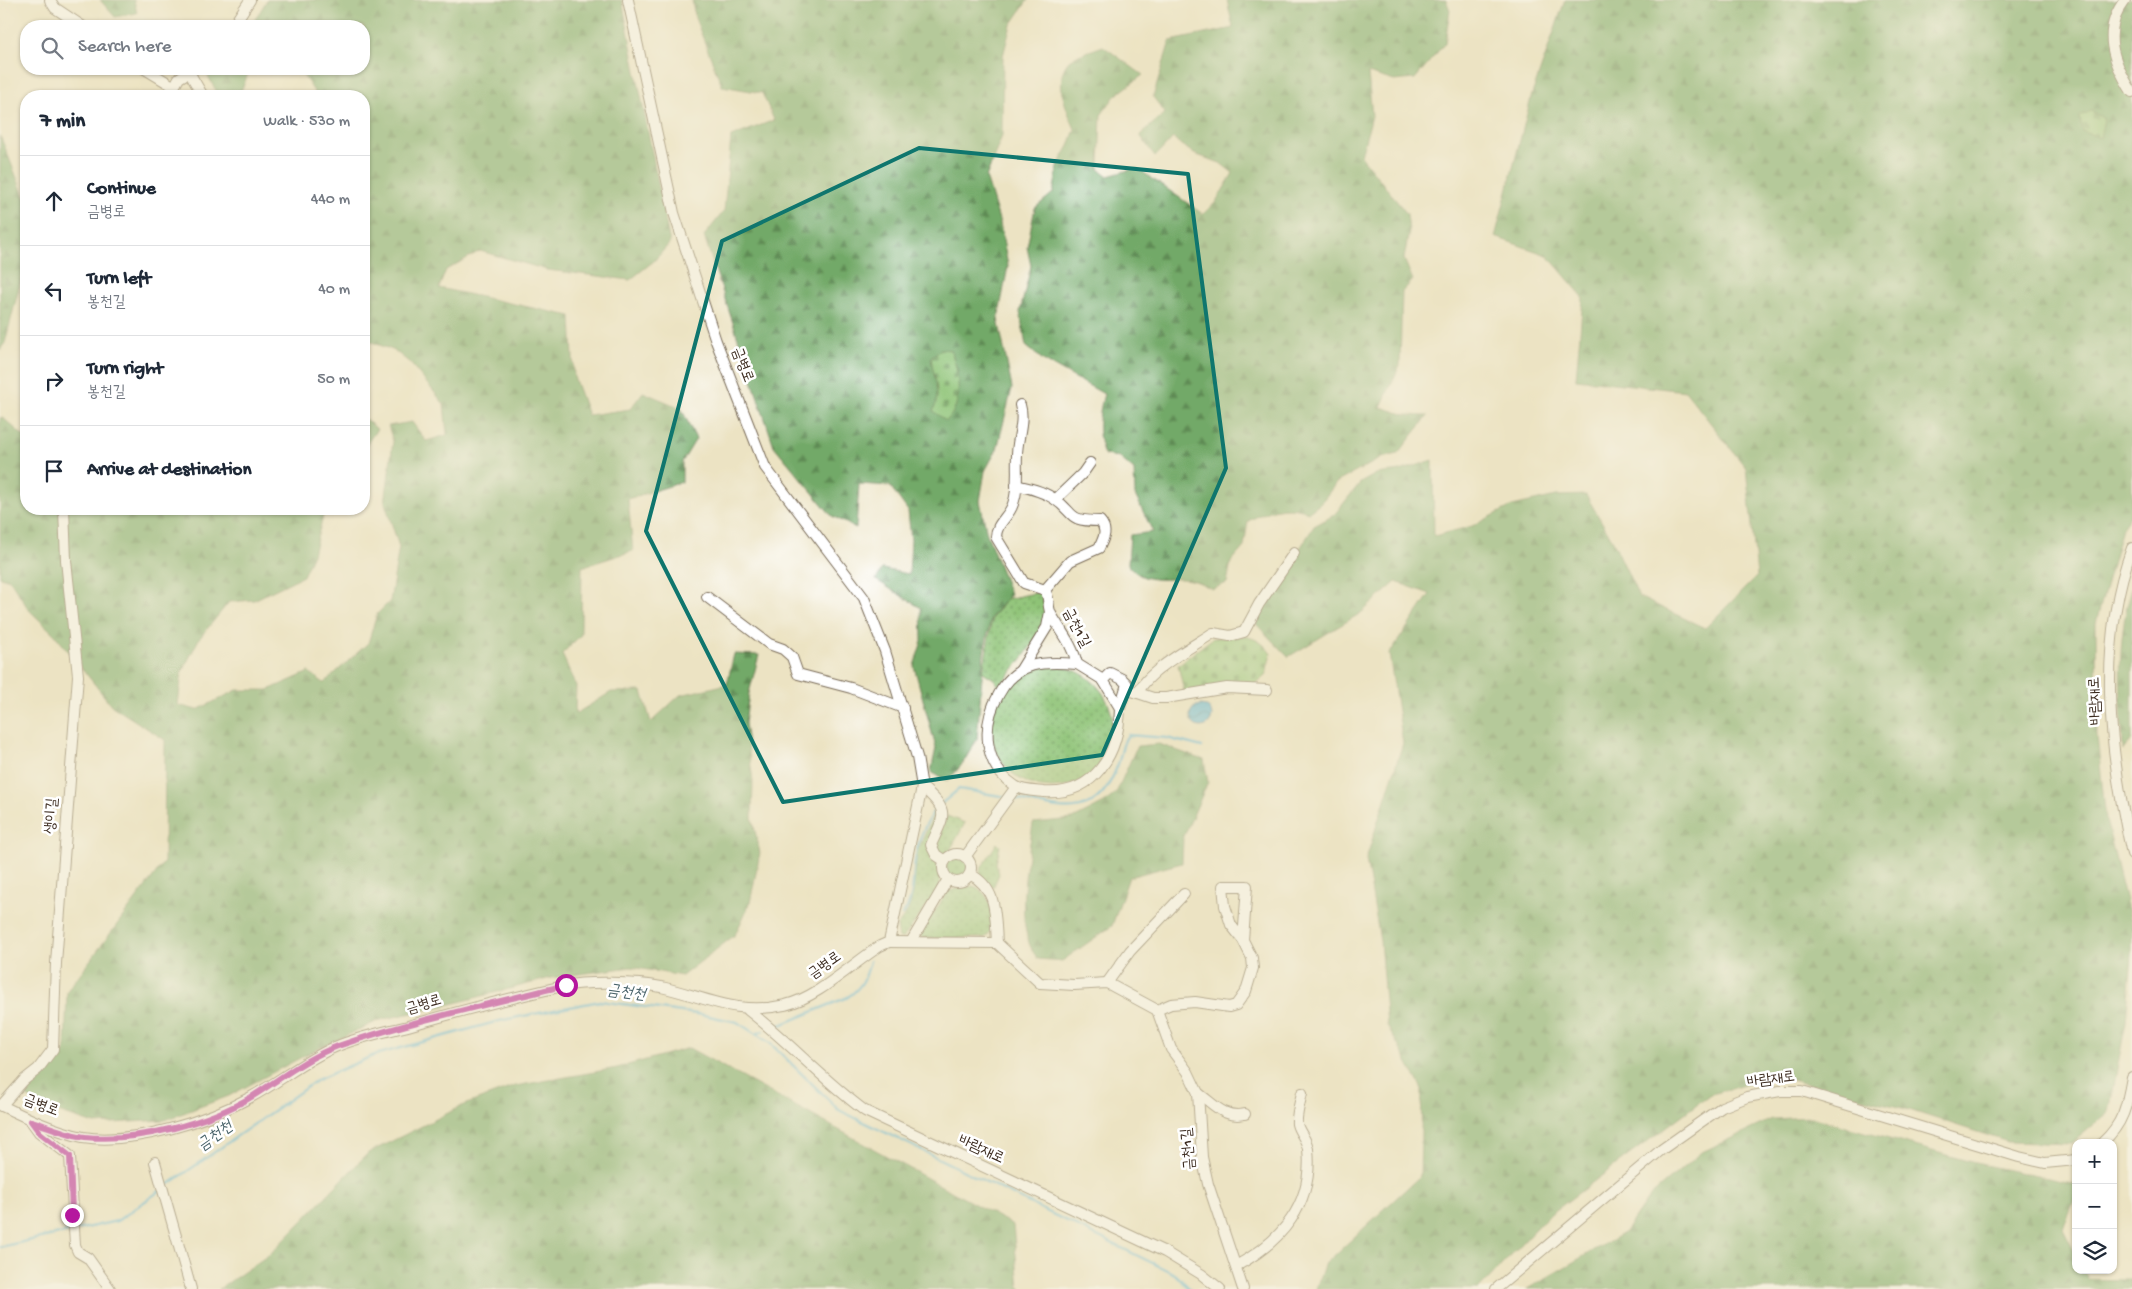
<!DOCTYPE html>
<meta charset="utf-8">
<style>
:root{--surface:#fff;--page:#f6f6f7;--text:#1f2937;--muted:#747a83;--line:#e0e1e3}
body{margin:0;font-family:"Gochi Hand","Poor Story",sans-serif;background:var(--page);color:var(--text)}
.controls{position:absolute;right:15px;bottom:15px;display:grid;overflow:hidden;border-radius:10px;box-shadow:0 1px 4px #0004}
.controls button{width:45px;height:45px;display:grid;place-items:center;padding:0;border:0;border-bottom:1px solid var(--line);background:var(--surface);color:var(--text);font:25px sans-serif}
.stop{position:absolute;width:15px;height:15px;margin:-11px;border:4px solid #b5179e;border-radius:50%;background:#fff}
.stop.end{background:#b5179e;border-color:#fff;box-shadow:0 1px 5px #0008}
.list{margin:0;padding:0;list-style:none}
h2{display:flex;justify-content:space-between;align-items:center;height:65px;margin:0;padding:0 20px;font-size:21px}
h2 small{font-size:16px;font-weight:400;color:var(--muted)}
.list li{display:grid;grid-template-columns:32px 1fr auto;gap:15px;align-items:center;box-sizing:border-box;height:90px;padding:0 20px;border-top:1px solid var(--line)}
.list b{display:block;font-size:19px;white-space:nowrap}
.list p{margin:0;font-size:16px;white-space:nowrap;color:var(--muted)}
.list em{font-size:16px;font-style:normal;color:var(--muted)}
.icon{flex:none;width:28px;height:28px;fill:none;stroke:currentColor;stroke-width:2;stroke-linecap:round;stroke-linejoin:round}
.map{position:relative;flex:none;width:2132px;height:1289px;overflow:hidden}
.search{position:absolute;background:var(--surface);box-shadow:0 1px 4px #0004;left:20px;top:20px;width:350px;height:55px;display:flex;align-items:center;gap:12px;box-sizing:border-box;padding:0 18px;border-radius:20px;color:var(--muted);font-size:19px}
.panel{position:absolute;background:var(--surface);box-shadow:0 1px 4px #0004;left:20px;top:90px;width:350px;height:425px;border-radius:20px}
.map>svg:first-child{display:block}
.grass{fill:url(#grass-dots);stroke:#64764a}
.forest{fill:url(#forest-firs);stroke:#566a42}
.cemetery{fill:url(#cemetery-stones);stroke:#64764a}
.water{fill:url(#water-waves);stroke:#4b707c}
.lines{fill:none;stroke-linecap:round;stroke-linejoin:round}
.stream{stroke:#5bb5d9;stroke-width:2.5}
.minor-casing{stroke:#796b58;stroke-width:12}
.minor{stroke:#fff;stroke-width:10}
.route{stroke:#b5179e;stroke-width:6}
.marked{fill:none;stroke:#0f766e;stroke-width:4;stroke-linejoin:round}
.labels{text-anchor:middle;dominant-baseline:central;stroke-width:5;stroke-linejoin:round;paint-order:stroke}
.street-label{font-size:15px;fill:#3b2a1e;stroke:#fff}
.water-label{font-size:16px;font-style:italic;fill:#486269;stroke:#fff}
</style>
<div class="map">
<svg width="2132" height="1289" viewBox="0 0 2132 1289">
<defs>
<pattern id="grass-dots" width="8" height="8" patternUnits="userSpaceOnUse" patternTransform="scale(1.25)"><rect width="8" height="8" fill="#8ec376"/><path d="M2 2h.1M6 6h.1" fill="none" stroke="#759f60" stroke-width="1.8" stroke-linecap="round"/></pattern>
<pattern id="forest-firs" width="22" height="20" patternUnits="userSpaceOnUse" patternTransform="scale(1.25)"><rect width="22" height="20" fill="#72a967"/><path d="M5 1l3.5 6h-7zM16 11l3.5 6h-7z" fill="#5f8a54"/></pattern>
<pattern id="cemetery-stones" width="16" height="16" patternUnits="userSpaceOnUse" patternTransform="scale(1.25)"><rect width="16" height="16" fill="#8ec376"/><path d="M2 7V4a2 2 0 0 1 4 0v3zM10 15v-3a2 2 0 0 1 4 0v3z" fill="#759f60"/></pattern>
<pattern id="water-waves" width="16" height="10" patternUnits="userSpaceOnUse" patternTransform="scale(1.25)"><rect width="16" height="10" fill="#5bb5d9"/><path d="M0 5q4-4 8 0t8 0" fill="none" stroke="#4c93af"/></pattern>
</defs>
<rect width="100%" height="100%" fill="#fff"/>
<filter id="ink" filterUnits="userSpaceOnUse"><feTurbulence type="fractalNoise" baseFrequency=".02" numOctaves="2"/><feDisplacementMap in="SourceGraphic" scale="10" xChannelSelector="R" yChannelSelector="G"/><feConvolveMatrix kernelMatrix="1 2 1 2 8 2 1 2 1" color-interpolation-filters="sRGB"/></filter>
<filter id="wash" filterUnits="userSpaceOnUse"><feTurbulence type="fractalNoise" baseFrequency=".0096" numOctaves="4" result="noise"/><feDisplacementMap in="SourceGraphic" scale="20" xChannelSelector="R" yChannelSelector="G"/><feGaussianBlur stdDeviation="1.12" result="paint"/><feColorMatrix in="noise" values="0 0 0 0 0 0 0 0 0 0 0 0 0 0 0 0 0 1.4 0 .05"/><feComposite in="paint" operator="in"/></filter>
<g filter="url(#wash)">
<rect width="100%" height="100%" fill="#ece3c3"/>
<g class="grass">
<path d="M 1040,592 C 1044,599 1048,614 1045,622 C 1040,637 1011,674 999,686 L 994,679 L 983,672 L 992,618 L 1006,599 Z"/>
<circle cx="1052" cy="727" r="61"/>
<polygon points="936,810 941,816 930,840 939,871 940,888 903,938 899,938 897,926 908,911 913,893 917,852"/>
<polygon points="947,816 965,823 949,852 944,854 939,852 935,846"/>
<polygon points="997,843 1000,846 996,863 999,874 993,888 981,876 980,870"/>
<circle cx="957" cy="868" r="11"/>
<path d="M 973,886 C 991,891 1002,927 984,938 L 922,938 L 920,934 L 948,891 Z"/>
</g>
<g class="forest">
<polygon points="100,0 134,0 137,13 115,17"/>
<polygon points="267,0 622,0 670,243 654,261 630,280 547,270 480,251 446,270 439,288 571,316 574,377 588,415 630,409 643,392 681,408 696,439 682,462 682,482 628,499 633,551 582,567 581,635 562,654 576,686 575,714 611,692 642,691 651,722 680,695 727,684 734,654 759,655 749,693 745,723 753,781 752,817 760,853 750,903 735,935 682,976 631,967 551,978 444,1006 380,1020 315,1050 229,1096 165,1120 94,1124 55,1111 25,1096 65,1050 67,991 164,862 165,740 112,706 55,635 29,610 10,580 0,577 0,418 2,417 26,438 26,509 325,509 313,554 303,576 254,600 229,602 199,639 182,672 178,705 197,710 237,690 268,690 309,672 324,683 368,643 377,614 390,601 399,547 385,503 393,441 388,426 412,422 426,441 447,435 444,404 410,363 395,351 364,339 364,96 317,96 299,69 364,69 364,26 251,26"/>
<polygon points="692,0 1028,0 1011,25 1003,56 1002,136 986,177 1000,223 1008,266 998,319 1012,388 997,449 985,471 980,501 987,534 1010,594 991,618 984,652 977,739 963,763 948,781 931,772 936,748 914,666 922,641 921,608 876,580 882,569 909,574 911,540 908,511 890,486 859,484 856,528 832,516 774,446 704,236 724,211 731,137 774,120 762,93 722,86 695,18"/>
<path d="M 1227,0 L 1446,0 L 1450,10 L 1445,43 L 1415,79 L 1394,81 L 1368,73 L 1372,116 L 1361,156 L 1407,214 L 1409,231 L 1404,259 L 1413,280 L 1402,292 L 1400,365 L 1381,407 L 1406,415 L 1428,416 L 1398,454 L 1382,458 L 1337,482 L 1321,503 L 1309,512 C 1284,504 1272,509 1248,521 L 1244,547 L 1231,562 L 1227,583 L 1212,589 C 1206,586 1198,581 1190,580 C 1167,576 1144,587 1128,564 L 1130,535 L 1153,532 L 1135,495 L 1134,470 L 1119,457 L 1104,455 C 1096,434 1098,416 1104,394 L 1043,360 L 1026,346 L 1020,312 L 1031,266 L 1027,247 L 1035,208 L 1053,193 L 1059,163 L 1069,146 L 1075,129 C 1067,111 1053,80 1068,62 C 1074,55 1093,50 1103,46 L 1143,75 L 1115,96 L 1101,115 L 1099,169 L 1108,176 L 1137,168 L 1203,214 L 1215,203 L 1233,173 L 1220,163 L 1194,154 L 1173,138 L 1155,157 L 1140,135 L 1165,113 L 1153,97 L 1170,41 L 1233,28 Z"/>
<polygon points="1565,0 2132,0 2132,514 2122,528 2096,623 2097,736 2106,820 2132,925 2132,955 2126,1022 2109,1112 2071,1144 2008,1142 1906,1109 1776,1076 1709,1095 1548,1216 1479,1289 1316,1289 1324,1265 1420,1176 1422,1089 1387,1025 1380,941 1366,859 1403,743 1389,654 1430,594 1396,582 1361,613 1288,657 1256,624 1262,609 1314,526 1334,515 1360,483 1376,474 1400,471 1433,460 1434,536 1472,526 1512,506 1556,496 1586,495 1613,541 1639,597 1705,628 1757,576 1746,468 1685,391 1576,379 1583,297 1547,255 1495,237 1532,94"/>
<polygon points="214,69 250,69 239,96 219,96 208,76"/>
<polygon points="0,135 26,201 26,260 5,343 0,350"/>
<polygon points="364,418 377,429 364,448"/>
<path d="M 2132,588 L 2132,740 L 2123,750 C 2121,696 2115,641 2132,588 Z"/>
<path d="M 1159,744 L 1204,760 L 1208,782 L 1183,838 L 1182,863 L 1129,877 L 1112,926 L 1062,961 L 1038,959 C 1012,928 1028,860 1033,823 L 1073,819 L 1104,803 L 1116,793 L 1137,746 Z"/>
<polygon points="689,1048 1013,1225 1019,1286 1022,1289 219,1289 270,1254 368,1153 464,1105 515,1086 617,1068"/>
<polygon points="1811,1117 1975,1163 2076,1184 2076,1196 2063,1229 2076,1255 2076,1270 2084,1270 2088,1279 2132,1280 2132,1289 1527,1289 1625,1232 1649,1197 1700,1153 1772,1119"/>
</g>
<g class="cemetery">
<polygon points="2091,111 2104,119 2100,138 2082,131 2080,116"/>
<path d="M 941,349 L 951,350 C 959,370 964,406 946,421 L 933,411 C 942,394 933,375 931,357 Z"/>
<path d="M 1244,636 C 1257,639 1264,643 1271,654 L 1265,676 L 1254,685 L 1184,691 L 1178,665 L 1213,638 Z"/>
</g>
<circle class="water" cx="1201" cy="716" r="11"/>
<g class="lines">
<g class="stream">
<path d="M 1012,798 C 1060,809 1097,825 1118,764 C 1122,754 1121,744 1128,735 L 1167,738 L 1202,747"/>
<polyline points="941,804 959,789 1007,797"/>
<path d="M 902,915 C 916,900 912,873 916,854 C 918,841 928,817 937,807"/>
<path d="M 778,1026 L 848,997 C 862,987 866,978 870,961"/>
<polyline points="756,1034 763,1031"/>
<polyline points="165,1187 317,1080 375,1055 503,1020 600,1001 704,1015 737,1022 770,1043 839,1110 1175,1274 1190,1289"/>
<polyline points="77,1230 117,1221 161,1190"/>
<polyline points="0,1247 72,1231"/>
</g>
</g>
</g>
<g filter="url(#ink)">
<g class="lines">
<defs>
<g id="minor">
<polyline points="50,0 55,8 82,26"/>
<path d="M 2125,0 C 2101,31 2113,62 2132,92"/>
<polyline points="233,26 250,0"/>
<polyline points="145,69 173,86"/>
<polyline points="189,72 203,96"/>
<polyline points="169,96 179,78 194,69"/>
<path d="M 1020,405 C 1025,422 1017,438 1017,455 C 1016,471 1019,488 1013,504 C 1009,517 996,523 996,537 L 1024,583 L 1045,590"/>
<path d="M 1016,485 C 1029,488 1042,491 1053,498 C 1077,513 1064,521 1100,521 C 1108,530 1104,538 1099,548 L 1070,561 L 1045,590 C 1050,598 1047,606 1051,614 C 1060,630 1073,645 1077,664 C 1044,661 1017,661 999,694 C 981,725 983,765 1015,786 C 1022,791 1035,791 1044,792 C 1095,796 1119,753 1120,708"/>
<polyline points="1056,499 1083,473 1090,463"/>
<path d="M 2132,548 C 2096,646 2110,755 2132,854"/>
<polyline points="707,597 769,644 783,649 792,657 798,674 851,688 903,708"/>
<polyline points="1077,664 1103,680 1120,708 1127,684 1122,679 1110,673 1103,680"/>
<polyline points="1020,671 1047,627 1050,612"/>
<polyline points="1126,689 1153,698 1166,698 1227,688 1267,690"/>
<path d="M 1138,693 C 1147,671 1192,647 1213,633 L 1230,636 L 1244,632 L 1259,604 L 1294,553"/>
<path d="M 922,787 C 951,812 944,815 931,845 L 936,855 L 945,861"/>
<circle cx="957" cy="868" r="14"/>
<polyline points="965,857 1016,787"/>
<path d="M 970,874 C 998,889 995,915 997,943"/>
<polyline points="889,942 997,943 1040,983 1074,985 1107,983 1157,1010 1171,1049 1188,1072 1198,1093 1202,1157 1208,1184 1243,1289"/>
<polyline points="911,942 948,879"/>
<polyline points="1107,983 1130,951 1184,894"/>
<path d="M 748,1010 C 789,1042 823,1080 865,1111 L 1165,1252 L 1201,1274 L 1220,1289"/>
<polyline points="1157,1010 1171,1004 1195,1002 1229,1007 1236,1005 1246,991 1253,968 1252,958 1243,940 1231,925 1225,906 1223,886 1247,886 1243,940"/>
<path d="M 1198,1093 C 1214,1104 1224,1119 1245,1114"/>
<path d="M 0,1105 C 27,1118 54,1131 83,1137 C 132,1145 208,1121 251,1097 C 279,1082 305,1060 335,1047 C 358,1037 384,1032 408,1026 C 459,1011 511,998 563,986 C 587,981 636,982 661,987 C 705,997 738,1016 785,1005 C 817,998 852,964 880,946 L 889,942 L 922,787 L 917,757 L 885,651 L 864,598 L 765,467 L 716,341 L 674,213 L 628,0"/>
<polyline points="1,1106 24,1080 38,1069 53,1049 56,963 78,676 66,560 64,509"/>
<polyline points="31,1121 39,1132 70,1156 75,1245 78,1252 88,1258 110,1289"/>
<path d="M 2102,1143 C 2124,1123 2127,1105 2132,1077"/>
<polyline points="155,1162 191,1289"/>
<path d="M 1236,1266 C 1281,1242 1314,1204 1308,1149 C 1307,1139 1299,1133 1297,1124 C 1296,1116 1300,1102 1302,1093"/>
<polyline points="1496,1289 1661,1150 1722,1107 1747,1097 1780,1091 1802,1091 2019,1157 2045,1163 2076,1160"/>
</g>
</defs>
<use href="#minor" class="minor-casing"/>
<use href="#minor" class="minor"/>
</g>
</g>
<g class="lines" filter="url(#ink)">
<path class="route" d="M 72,1215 L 70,1156 L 39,1132 L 31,1121 C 48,1126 67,1135 85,1137 C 137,1142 209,1123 253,1096 C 280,1079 308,1057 338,1046 C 412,1021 490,1004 566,985"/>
</g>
<path d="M0 0H2132V1289H0ZM 919,148 L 1188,174 L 1226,468 L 1102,755 L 783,802 L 646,531 L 722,241 Z" fill="#ece3c3" fill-opacity=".55" fill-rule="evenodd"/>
<path class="marked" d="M 919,148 L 1188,174 L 1226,468 L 1102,755 L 783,802 L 646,531 L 722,241 Z"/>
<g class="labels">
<g class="street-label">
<text transform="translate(742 365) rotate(69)">금병로</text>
<text transform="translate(1076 628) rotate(62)">금천1길</text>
<text transform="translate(2096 701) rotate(-92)">바람재로</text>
<text transform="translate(52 816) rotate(-86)">생이길</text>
<text transform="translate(825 966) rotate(-35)">금병로</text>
<text transform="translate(424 1005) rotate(-16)">금병로</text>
<text transform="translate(1771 1080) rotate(-7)">바람재로</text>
<text transform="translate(41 1106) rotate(21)">금병로</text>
<text transform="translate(1189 1149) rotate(-95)">금천1길</text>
<text transform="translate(981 1150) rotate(25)">바람재로</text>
</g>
<g class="water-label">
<text transform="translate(626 994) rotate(8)">금천천</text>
<text transform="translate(216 1137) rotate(-35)">금천천</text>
</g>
</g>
</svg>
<div class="controls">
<button>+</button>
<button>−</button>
<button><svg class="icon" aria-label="layers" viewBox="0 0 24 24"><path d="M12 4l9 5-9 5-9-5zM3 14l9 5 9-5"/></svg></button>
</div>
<div class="stop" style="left:566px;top:985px"></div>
<div class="stop end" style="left:72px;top:1215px"></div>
<div class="search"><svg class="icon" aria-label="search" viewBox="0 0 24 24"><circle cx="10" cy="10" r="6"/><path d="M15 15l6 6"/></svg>Search here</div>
<section class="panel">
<h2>7 min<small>Walk · 530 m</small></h2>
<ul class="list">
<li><svg class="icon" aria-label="ahead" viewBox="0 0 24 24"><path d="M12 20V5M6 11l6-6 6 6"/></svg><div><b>Continue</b><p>금병로</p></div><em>440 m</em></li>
<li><svg class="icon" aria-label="left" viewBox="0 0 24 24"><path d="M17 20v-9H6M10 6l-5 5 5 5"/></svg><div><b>Turn left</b><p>봉천길</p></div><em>40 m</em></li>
<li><svg class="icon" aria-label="right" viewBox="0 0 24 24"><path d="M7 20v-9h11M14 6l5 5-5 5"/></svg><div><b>Turn right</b><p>봉천길</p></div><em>50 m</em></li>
<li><svg class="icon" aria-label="arrive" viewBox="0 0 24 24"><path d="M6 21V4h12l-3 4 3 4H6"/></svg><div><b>Arrive at destination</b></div></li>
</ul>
</section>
</div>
